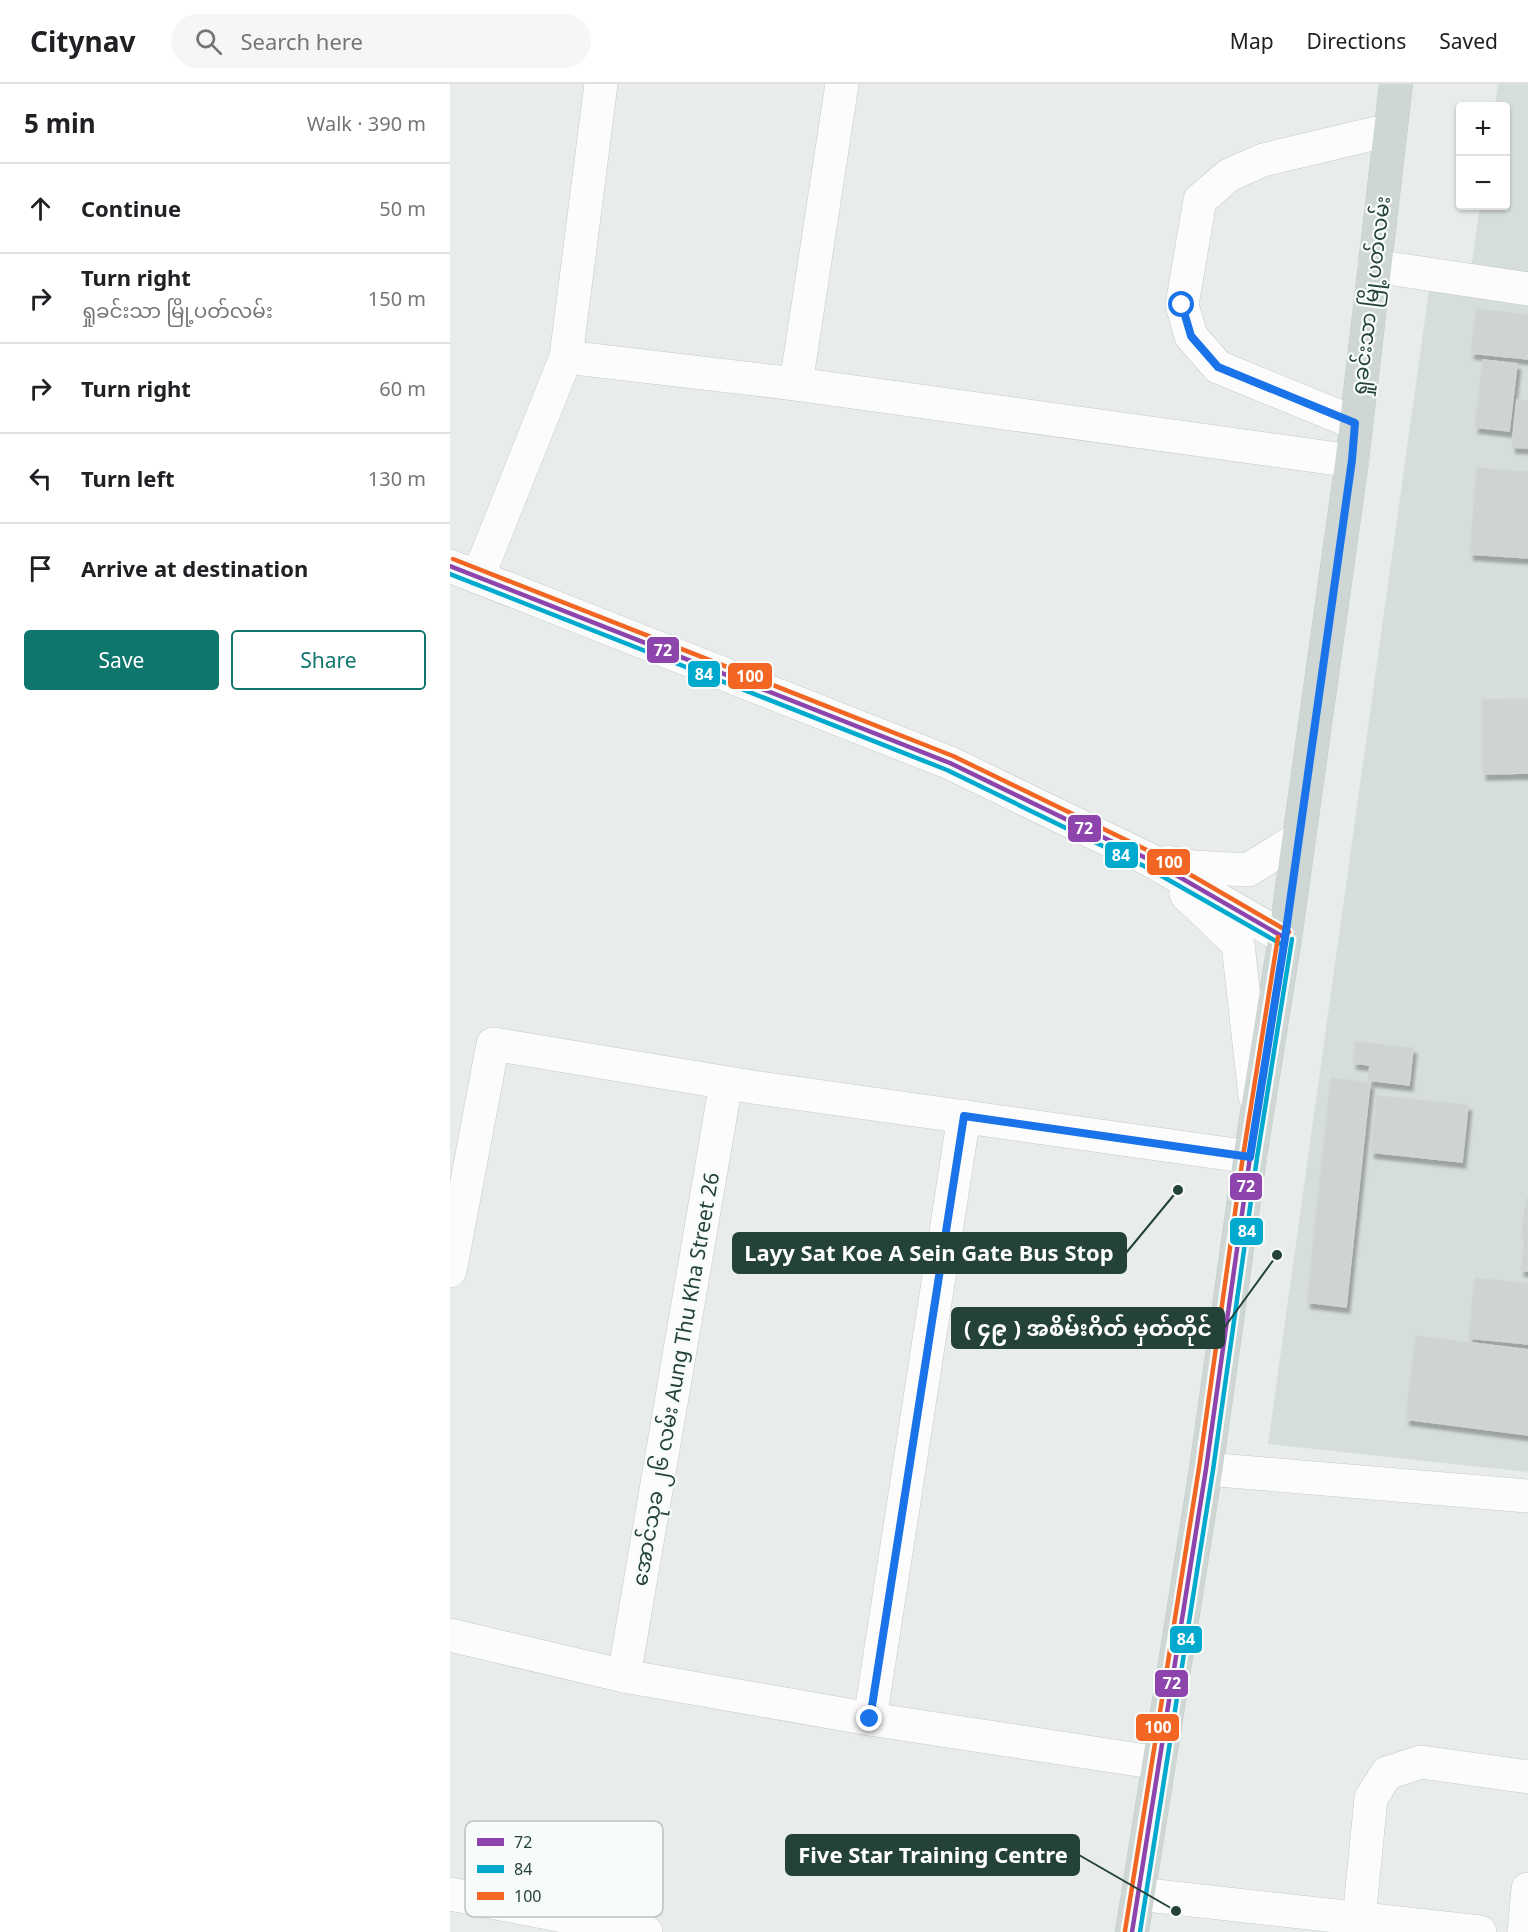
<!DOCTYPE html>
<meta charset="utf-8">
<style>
:root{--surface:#fff;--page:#f6f6f6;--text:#202124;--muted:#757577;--line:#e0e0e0;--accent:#0f766e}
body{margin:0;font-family:"Noto Sans","Noto Sans Myanmar",sans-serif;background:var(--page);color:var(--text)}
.controls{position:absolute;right:18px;top:18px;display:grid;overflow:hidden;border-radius:6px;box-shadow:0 2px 4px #0004}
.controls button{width:54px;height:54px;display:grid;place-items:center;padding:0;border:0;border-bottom:2px solid var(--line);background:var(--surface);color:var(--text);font:30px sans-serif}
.stop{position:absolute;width:18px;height:18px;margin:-14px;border:4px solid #1a73e8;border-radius:50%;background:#fff}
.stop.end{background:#1a73e8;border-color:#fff;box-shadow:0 2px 6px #0008}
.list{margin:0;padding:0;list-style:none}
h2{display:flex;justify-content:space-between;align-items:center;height:78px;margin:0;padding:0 24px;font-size:26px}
h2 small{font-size:20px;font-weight:400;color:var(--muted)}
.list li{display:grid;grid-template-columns:39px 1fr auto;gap:18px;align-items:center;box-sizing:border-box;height:90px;padding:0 24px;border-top:2px solid var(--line)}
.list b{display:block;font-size:22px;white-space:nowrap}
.list p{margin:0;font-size:20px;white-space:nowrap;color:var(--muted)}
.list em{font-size:20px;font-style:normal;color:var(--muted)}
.actions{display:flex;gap:12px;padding:18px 24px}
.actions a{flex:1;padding:14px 0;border:2px solid var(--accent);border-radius:6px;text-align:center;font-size:21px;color:var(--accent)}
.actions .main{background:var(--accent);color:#fff}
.icon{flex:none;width:33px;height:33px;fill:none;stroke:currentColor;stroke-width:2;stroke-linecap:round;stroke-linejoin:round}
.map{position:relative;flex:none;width:1078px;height:1848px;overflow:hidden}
header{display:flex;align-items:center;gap:36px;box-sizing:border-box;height:84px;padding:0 30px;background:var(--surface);border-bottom:2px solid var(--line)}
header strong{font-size:28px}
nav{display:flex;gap:33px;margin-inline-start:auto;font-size:21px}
.search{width:420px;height:54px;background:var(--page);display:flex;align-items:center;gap:15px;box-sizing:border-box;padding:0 21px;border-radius:33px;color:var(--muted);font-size:22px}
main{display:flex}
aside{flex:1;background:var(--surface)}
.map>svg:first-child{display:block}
.built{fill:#d6dedb}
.building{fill:#cfd4d2;stroke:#d1d6d4;stroke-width:1.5;filter:url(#shadow)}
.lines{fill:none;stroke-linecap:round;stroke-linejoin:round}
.minor-casing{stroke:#c5cac8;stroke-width:34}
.major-casing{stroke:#c3ccc9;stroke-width:34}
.minor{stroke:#fcfcfc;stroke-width:33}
.major{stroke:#cfd7d5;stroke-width:33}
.bus-1-casing{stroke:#f7fbf9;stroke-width:9}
.bus-2-casing{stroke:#f7fbf9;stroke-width:9}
.bus-3-casing{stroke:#f7fbf9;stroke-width:9}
.bus-1{stroke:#8e44ad;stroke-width:4.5}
.bus-2{stroke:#00a9ce;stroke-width:4.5}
.bus-3{stroke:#f26522;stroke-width:4.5}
.route{stroke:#1a73e8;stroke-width:8}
.labels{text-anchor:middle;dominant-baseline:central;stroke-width:4.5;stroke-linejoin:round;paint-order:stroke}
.street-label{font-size:21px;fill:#24423a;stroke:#f7fbf9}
.key{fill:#f7fbf9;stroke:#b8c4c0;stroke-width:1.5}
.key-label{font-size:16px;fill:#24423a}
.leader{fill:none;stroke:#24423a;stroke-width:2}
.callout-dot{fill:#24423a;stroke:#f7fbf9;stroke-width:2}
.callout{fill:#24423a;stroke:#24423a;stroke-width:2}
.callout-label{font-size:22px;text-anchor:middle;font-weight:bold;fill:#fff}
.line-badge{stroke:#f7fbf9;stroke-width:2}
.badge-label{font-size:16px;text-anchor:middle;font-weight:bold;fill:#fff}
</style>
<header>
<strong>Citynav</strong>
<div class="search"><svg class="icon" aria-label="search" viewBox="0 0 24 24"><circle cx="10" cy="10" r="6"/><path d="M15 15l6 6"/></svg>Search here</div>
<nav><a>Map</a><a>Directions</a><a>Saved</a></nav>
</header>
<main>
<aside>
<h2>5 min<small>Walk · 390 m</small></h2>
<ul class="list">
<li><svg class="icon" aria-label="ahead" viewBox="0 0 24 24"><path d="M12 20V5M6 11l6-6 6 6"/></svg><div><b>Continue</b></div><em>50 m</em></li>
<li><svg class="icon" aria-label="right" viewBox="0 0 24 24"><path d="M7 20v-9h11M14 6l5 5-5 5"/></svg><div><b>Turn right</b><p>ရှုခင်းသာ မြို့ပတ်လမ်း</p></div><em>150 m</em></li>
<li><svg class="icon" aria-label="right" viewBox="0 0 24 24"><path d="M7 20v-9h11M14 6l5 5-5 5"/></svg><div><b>Turn right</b></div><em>60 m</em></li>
<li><svg class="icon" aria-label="left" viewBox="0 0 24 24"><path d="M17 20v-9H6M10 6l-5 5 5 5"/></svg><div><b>Turn left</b></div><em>130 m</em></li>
<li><svg class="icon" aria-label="arrive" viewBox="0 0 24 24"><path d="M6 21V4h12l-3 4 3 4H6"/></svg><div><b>Arrive at destination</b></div></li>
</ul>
<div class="actions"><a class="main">Save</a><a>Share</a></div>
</aside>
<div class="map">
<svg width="1078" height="1848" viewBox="0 0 1078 1848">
<defs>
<filter id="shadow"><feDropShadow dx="3.5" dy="6" stdDeviation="1.5" flood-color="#0004"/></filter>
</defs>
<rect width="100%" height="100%" fill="#e8edeb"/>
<polygon class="built" points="1048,0 1078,0 1078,1388 818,1360 979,206 1017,213 1030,122 1056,122 1056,22 1045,22"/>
<g class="building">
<polygon points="1026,225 1078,231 1078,275 1021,269"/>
<polygon points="1033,276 1067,280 1059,347 1025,343"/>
<polygon points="1067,316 1078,317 1078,364 1062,363"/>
<polygon points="1027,384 1078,388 1078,474 1020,470"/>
<polygon points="1078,615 1078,689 1033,690 1032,616"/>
<polygon points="905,958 963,964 959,1001 918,996 920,981 903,979"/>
<polygon points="881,994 920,999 896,1223 857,1218"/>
<polygon points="927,1012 1018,1021 1012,1078 921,1068"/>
<polygon points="1076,1115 1078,1115 1078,1151 1072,1150"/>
<polygon points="1075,1153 1078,1153 1078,1187 1071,1186"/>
<polygon points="1025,1194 1078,1200 1078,1260 1019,1254"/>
<polygon points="966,1252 1078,1266 1078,1351 956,1335"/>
</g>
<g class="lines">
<defs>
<g id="minor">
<polyline points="924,182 1078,205"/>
<polyline points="116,273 151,0"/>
<polyline points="346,300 392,0"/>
<polyline points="905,339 768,283 741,252 732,221 750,116 779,91 813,76 939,46"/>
<polyline points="0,482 500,679 700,776 835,854"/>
<polyline points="28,493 116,273 346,300 902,377"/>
<polyline points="717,778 743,783 798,786 849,754"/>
<polyline points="736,810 788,860 805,1012"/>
<polyline points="0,1187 43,960 302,1003 800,1073"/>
<polyline points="756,1385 1078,1412"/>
<polyline points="0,1551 174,1592 420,1635 709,1679"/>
<polyline points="174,1592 276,999"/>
<polyline points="420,1635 514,1032"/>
<polyline points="0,1810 196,1848"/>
<polyline points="688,1810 1030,1848"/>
<polyline points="909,1835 921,1714 937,1689 971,1678 1078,1693"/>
<polyline points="1074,1848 1078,1805"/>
</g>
<polyline id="major" points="682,1848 756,1385 800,1073 835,854 902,377 946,0"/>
</defs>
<use href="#minor" class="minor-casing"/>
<use href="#major" class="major-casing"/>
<use href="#minor" class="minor"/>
<use href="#major" class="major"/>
<defs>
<g id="bus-1">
<polyline points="0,482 500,679 700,776 835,854"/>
<polyline points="682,1848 756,1385 800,1073 835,854"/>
</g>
<g id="bus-2">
<polyline points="0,490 497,686 696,783 831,860"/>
<polyline points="690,1848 763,1386 807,1074 842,855"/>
</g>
<g id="bus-3">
<polyline points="3,475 503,672 703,769 839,848"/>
<polyline points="675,1847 749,1384 793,1072 828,853"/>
</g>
</defs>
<use href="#bus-1" class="bus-1-casing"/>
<use href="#bus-2" class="bus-2-casing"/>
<use href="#bus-3" class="bus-3-casing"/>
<use href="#bus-1" class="bus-1"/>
<use href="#bus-2" class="bus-2"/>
<use href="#bus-3" class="bus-3"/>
</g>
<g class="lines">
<polyline class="route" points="420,1635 514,1032 800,1073 835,854 902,376 905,339 768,283 741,252 732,221"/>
</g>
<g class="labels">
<g class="street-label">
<text transform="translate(920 212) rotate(-83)">ရှုခင်းသာ မြို့ပတ်လမ်း</text>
<text transform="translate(225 1295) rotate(-80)">အောင်သုခ ၂၆ လမ်း Aung Thu Kha Street 26</text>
</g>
</g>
<rect x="15" y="1737" width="198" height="96" rx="9" class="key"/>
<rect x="27" y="1754" width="27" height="8" fill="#8e44ad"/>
<rect x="27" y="1781" width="27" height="8" fill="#00a9ce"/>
<rect x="27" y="1808" width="27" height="8" fill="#f26522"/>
<g class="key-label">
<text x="64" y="1764">72</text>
<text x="64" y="1791">84</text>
<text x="64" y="1818">100</text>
</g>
<path class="leader" d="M728 1106L676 1169M827 1171L774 1244M726 1827L629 1771"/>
<g class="callout-dot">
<circle cx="728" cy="1106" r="6"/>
<circle cx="827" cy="1171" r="6"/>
<circle cx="726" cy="1827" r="6"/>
</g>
<g class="callout">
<rect x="283" y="1149" width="393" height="40" rx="6"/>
<rect x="502" y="1224" width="272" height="40" rx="6"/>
<rect x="336" y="1751" width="293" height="40" rx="6"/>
</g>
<g class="callout-label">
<text x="479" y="1177">Layy Sat Koe A Sein Gate Bus Stop</text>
<text x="638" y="1252">( ၄၉ ) အစိမ်းဂိတ် မှတ်တိုင်</text>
<text x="483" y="1779">Five Star Training Centre</text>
</g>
<g class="line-badge">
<rect x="196" y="552" width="34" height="28" rx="6" fill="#8e44ad"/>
<rect x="237" y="576" width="34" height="28" rx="6" fill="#00a9ce"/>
<rect x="277" y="578" width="46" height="28" rx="6" fill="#f26522"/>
<rect x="617" y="730" width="35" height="29" rx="6" fill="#8e44ad"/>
<rect x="654" y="757" width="35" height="28" rx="6" fill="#00a9ce"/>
<rect x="696" y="764" width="45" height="28" rx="6" fill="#f26522"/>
<rect x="779" y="1088" width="34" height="29" rx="6" fill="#8e44ad"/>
<rect x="779" y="1133" width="35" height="29" rx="6" fill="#00a9ce"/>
<rect x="719" y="1541" width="34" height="29" rx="6" fill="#00a9ce"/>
<rect x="704" y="1585" width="35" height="29" rx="6" fill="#8e44ad"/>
<rect x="685" y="1629" width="45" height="29" rx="6" fill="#f26522"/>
</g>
<g class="badge-label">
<text x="213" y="572">72</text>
<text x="254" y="596">84</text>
<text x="300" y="598">100</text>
<text x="634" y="750">72</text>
<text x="671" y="777">84</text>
<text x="719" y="784">100</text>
<text x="796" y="1108">72</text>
<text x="797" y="1153">84</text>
<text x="736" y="1561">84</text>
<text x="722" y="1605">72</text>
<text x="708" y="1649">100</text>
</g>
</svg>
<div class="controls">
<button>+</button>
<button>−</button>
</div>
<div class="stop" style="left:732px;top:221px"></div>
<div class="stop end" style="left:420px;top:1635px"></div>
</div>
</main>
